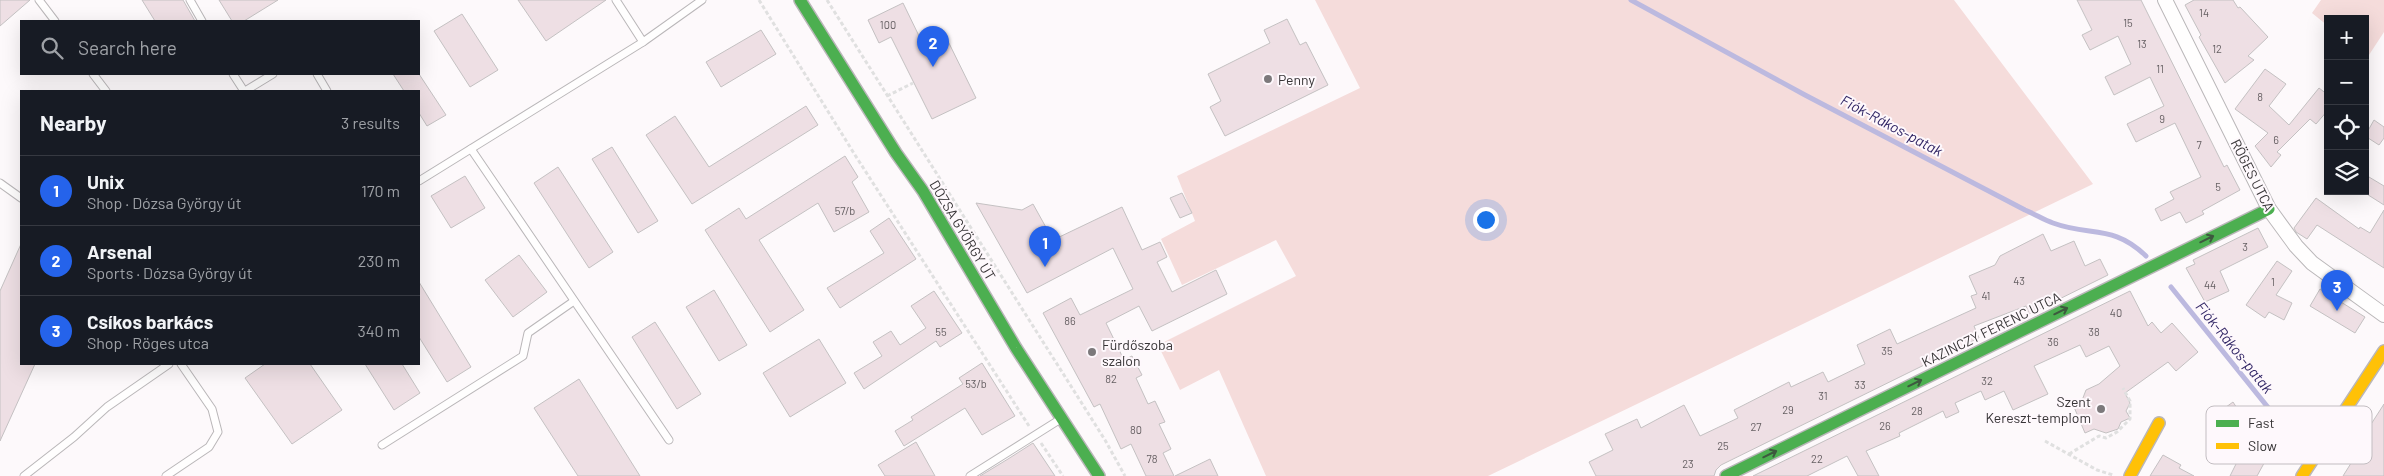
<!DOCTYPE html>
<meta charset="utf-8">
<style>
:root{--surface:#171b24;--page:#20242c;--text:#f1f3f6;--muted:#9ea1a6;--line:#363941;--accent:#2563eb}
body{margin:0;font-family:Barlow,sans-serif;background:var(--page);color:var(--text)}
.controls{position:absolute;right:15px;top:15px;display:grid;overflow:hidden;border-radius:0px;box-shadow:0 5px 20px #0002}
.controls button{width:45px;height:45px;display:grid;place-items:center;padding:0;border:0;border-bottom:1px solid var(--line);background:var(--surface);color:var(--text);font:25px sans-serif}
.you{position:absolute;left:1485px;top:219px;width:18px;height:18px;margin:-12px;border:4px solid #fff;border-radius:50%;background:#1a73e8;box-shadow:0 0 0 8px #1a73e833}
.badge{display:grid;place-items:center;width:32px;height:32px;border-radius:50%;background:var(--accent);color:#fff;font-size:16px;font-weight:700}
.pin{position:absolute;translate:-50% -41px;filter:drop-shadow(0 1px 2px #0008)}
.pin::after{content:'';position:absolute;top:26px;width:18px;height:15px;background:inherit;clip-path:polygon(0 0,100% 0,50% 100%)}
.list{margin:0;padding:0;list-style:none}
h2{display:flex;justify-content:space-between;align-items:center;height:65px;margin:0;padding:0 20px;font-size:21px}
h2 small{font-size:16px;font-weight:400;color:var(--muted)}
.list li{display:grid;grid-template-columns:32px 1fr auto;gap:15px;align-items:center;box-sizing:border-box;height:70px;padding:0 20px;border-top:1px solid var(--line)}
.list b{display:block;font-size:19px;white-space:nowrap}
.list p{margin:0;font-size:16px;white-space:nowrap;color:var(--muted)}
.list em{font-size:16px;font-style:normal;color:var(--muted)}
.icon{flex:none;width:28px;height:28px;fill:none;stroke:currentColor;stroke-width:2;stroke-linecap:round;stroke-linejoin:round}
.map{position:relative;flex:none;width:2384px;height:476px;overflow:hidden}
.search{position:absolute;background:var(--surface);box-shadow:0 5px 20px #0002;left:20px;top:20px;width:400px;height:55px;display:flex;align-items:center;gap:12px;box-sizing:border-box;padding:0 18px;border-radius:0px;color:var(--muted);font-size:19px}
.panel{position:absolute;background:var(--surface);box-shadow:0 5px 20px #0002;left:20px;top:90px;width:400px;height:275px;border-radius:0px}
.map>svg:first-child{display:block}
.green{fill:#f5dcdb}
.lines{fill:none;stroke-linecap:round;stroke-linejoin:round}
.stream{stroke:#bcb9df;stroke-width:5}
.building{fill:#eedfe4;stroke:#c4c1c2}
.lane-casing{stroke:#bab7b9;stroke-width:9}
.street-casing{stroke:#bab7b9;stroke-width:16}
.fast-casing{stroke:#bab7b9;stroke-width:14}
.slow-casing{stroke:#bab7b9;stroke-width:14}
.path{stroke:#e0e0e0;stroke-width:3;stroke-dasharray:4 2.5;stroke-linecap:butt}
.lane{stroke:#fffefe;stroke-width:7}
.street{stroke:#fffefe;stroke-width:14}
.fast{stroke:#4caf50;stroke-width:11}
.slow{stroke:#ffc107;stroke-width:11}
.oneway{stroke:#3d593e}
.poi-dot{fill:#7c797b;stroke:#fef8fc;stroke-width:2}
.labels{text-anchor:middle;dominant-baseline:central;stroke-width:4;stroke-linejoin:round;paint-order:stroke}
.number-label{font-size:11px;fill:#655f62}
.poi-label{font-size:14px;fill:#373436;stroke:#fef8fc;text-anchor:start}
.street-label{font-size:14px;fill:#373436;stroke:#fef8fc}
.water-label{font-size:15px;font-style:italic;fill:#312665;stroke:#fef8fc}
.key{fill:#fef8fc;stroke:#c2bdc1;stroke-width:1}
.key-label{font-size:14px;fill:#373436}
</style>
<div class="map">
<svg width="2384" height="476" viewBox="0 0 2384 476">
<rect width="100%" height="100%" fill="#fdf9fb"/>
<g class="green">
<polygon points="1315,0 1954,0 2093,184 1488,476 1266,476 1219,370 1180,390 1158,345 1296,276 1276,240 1182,285 1161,239 1195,221 1177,176 1360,88"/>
<polygon points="2321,0 2384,0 2384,32 2367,58 2365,19 2328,19 2328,26 2312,13"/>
</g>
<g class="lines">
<g class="stream">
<path d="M 1631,0 L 1805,95 L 2025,210 C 2035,214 2044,220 2053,223 C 2091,237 2113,224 2146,256"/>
<polyline points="2171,287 2299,446"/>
</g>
</g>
<g class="building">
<polygon points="0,0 30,0 0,26"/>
<polygon points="142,0 183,0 195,21 155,21"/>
<polygon points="219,0 278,0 244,21 232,21"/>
<polygon points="518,0 606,0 546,41"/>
<polygon points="2077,0 2141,0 2224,167 2227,165 2240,190 2202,211 2204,214 2186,223 2180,212 2161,221 2155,209 2174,199 2170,192 2201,177 2175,123 2136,142 2127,124 2164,106 2150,77 2114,95 2105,77 2131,64 2118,36 2090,50 2082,35 2092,30"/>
<polygon points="2194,0 2233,0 2238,8 2240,7 2268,37 2248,56 2254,60 2225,83 2199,37 2201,35 2185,5"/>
<polygon points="903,3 921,40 942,29 976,98 932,119 891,37 879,43 868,20"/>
<polygon points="462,14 498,70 470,87 434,31"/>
<polygon points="1287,19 1300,45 1306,42 1328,85 1225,136 1210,107 1221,101 1208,74 1270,43 1264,30"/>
<polygon points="761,30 776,54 721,87 706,62"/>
<polygon points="2265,69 2286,84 2269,106 2289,125 2319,88 2328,95 2328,110 2316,124 2310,119 2277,152 2281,155 2271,167 2255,146 2268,133 2235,109"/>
<polygon points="393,74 419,74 446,115 427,126 419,113 419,91 404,91"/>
<polygon points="806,106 818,125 692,204 646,135 675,116 709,167"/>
<polygon points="2374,120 2384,127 2384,138 2379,145 2365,136"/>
<polygon points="612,147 658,221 638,233 592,159"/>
<polygon points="845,156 858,177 852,182 869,212 834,232 818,203 759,240 804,310 770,332 705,230 739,208 746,219"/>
<polygon points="558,167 613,252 589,268 534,183"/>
<polygon points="465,176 485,208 451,228 431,196"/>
<polygon points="2369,177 2384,186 2384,205 2362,191 2365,191 2365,183"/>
<polygon points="1182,193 1192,213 1180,218 1170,198"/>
<polygon points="2316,198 2359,229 2360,227 2370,233 2384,210 2384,268 2317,225 2307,239 2296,232 2294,228"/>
<polygon points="976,203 1022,210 1033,204 1053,240 1122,207 1142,250 1160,242 1167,257 1157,262 1172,292 1216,270 1227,294 1152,331 1139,306 1106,323 1124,360 1132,356 1142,375 1136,378 1148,404 1155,401 1165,422 1159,424 1171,449 1163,453 1174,476 1146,476 1131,444 1121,449 1100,404 1094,407 1043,313 1071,298 1080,315 1133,289 1113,248 1027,293"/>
<polygon points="889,218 916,259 840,308 827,288 884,253 870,231"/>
<polygon points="2258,228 2268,247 2220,271 2229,291 2205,302 2186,268 2195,264 2193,260"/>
<polygon points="2043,234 2051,251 2074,241 2085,266 2100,259 2108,275 2029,314 2026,306 1974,326 1979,338 1721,465 1716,470 1714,476 1596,476 1589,462 1613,450 1605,434 1637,419 1641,428 1684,405 1700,436 1738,418 1734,410 1789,382 1791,387 1823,372 1828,382 1865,364 1857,345 1890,329 1897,344 1976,308 1971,296 1977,294 1969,276 1995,265 2000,256"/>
<polygon points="21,244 21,364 35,364 0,441 0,291"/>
<polygon points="519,255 547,292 513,317 485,280"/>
<polygon points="2277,261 2292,271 2276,295 2292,303 2284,320 2269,312 2265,318 2246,305"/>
<polygon points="419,282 471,367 447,382 419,337"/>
<polygon points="2320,289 2365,317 2355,333 2310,306"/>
<polygon points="714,290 747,345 719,361 686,307"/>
<polygon points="934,291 962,333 940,347 936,341 864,389 854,373 882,356 873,342 891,331 900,345 926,328 911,306"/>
<polygon points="2130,291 2148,326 2152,322 2161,333 2172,323 2198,352 2176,371 2168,362 2125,393 2130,403 2126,411 2130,418 2121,422 2118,429 2106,433 2094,429 2085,433 2074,407 2081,403 2086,390 2099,384 2120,366 2109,346 2086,357 2080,345 2034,366 2048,394 2013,410 2004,391 1985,400 1981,391 1955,403 1959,412 1946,418 1943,411 1899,433 1900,436 1866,451 1879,476 1858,476 1847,456 1807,476 1753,476"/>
<polygon points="655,322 701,394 677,409 632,337"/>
<polygon points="819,339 846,383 790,417 763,373"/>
<polygon points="982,363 1015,416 982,435 965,408 904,446 895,431 913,420 911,417 963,384 959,378"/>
<polygon points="265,364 310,364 342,410 292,444 245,378"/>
<polygon points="365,364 402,364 420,393 394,410"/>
<polygon points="579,379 640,476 578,476 534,408"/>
<polygon points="2233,402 2268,456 2257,476 2230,476 2239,458 2211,418"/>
<polygon points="2384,404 2384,476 2343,476 2353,460 2350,457"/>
<polygon points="916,442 935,476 885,476 878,465"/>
<polygon points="1033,443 1055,476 980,476 1008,459"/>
<polygon points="2163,455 2181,465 2179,468 2194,476 2150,476"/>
<polygon points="1210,459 1218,476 1175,476"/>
</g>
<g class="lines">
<defs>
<g id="lane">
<polyline points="39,0 55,21"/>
<polyline points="190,0 202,21"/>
<polyline points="616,0 643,42"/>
<polyline points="93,74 106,91"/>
<polyline points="233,74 244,91"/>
<polyline points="317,74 327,91"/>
<polyline points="245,91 273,74"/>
<polyline points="471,149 669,440"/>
<polyline points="419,181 643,42 702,0"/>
<polyline points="0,183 21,198"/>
<polyline points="382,445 523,356 528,333 574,301"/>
<polyline points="24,476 74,437 107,407 169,364"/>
<polyline points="166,476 209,447 218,432 212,409 181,364"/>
<polyline points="970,476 1059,420"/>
</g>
<polyline id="street" points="2165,0 2269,209 2296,246 2312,263 2384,315"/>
<g id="fast">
<polyline points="800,0 896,153 923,191 1016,348 1099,476"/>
<polyline points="1726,476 2269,209"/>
</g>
<g id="slow">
<polyline points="2130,476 2159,423"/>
<polyline points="2302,476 2384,351"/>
</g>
</defs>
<use href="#lane" class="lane-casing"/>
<use href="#street" class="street-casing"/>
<use href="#fast" class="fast-casing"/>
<use href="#slow" class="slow-casing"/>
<g class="path">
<polyline points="759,0 855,155 1029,426"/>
<polyline points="827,0 1105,440 1125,476"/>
<polyline points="887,96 913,83"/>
<polyline points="2045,441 2097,470 2113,475"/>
<polyline points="1041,443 1063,476"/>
<polyline points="2069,454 2099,436 2106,438 2117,432 2130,419 2130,401 2123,388"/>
</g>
<use href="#lane" class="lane"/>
<use href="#street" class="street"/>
<use href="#fast" class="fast"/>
<use href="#slow" class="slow"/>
</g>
<defs><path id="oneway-shaft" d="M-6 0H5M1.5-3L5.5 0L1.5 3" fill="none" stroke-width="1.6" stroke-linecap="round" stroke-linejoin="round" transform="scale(1.25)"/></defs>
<g class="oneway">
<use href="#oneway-shaft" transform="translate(2207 239) rotate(-26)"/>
<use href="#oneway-shaft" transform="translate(2061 311) rotate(-26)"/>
<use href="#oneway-shaft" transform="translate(1915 383) rotate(-26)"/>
<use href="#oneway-shaft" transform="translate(1770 454) rotate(-26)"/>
</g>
<g class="poi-dot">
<circle cx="1268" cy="79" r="5"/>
<circle cx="1092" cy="352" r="5"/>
<circle cx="2101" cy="409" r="5"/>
</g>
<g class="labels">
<g class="number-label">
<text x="2204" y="12">14</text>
<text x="2128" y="22">15</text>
<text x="888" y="24">100</text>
<text x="2142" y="43">13</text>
<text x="2217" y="48">12</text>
<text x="2160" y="68">11</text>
<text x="2260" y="96">8</text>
<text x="2162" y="118">9</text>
<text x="2276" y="139">6</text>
<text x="2199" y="144">7</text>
<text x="2218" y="186">5</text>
<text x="845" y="210">57/b</text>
<text x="2245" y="246">3</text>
<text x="2019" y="280">43</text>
<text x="2273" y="281">1</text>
<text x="2210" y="284">44</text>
<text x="1986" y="295">41</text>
<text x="2116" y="312">40</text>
<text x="1070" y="320">86</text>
<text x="941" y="331">55</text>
<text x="2094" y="331">38</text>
<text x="2053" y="341">36</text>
<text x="1887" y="350">35</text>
<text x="1111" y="378">82</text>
<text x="1987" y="380">32</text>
<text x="976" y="383">53/b</text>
<text x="1860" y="384">33</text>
<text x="1823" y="395">31</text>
<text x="1788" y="409">29</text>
<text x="1917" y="410">28</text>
<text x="1885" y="425">26</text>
<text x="1756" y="426">27</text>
<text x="1136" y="429">80</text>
<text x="1723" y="445">25</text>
<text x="1152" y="458">78</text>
<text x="1817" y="458">22</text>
<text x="1688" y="463">23</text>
</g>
<g class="poi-label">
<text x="1278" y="79">Penny</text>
<text x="1102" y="344">Fürdőszoba<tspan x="1102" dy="16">szalon</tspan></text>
<text x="2091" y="401" text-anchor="end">Szent<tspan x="2091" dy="16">Kereszt-templom</tspan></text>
</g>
<g class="street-label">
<text transform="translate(2253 175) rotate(63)">RÖGES UTCA</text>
<text transform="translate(963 230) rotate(59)">DÓZSA GYÖRGY ÚT</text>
<text transform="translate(1991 329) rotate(-26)">KAZINCZY FERENC UTCA</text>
</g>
<g class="water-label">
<text transform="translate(1892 125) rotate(28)">Fiók-Rákos-patak</text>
<text transform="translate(2235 347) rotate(51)">Fiók-Rákos-patak</text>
</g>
</g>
<rect x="2206" y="406" width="166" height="58" rx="8" class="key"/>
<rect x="2216" y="420" width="23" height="7" fill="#4caf50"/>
<rect x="2216" y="443" width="23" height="6" fill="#ffc107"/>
<g class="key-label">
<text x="2248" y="428">Fast</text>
<text x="2248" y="451">Slow</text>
</g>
</svg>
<div class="controls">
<button>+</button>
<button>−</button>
<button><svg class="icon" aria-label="locate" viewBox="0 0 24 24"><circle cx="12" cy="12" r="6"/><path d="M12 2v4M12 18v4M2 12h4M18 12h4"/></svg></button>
<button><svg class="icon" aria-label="layers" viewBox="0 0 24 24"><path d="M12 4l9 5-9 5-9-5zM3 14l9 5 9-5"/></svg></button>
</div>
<div class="you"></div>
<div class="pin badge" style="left:1045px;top:267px">1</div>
<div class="pin badge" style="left:933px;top:67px">2</div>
<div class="pin badge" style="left:2337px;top:311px">3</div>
<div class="search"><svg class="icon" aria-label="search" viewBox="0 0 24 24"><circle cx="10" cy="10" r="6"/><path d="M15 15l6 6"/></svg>Search here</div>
<section class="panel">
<h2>Nearby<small>3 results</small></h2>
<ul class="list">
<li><span class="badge">1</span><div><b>Unix</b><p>Shop · Dózsa György út</p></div><em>170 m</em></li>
<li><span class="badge">2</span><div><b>Arsenal</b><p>Sports · Dózsa György út</p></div><em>230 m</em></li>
<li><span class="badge">3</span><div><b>Csíkos barkács</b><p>Shop · Röges utca</p></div><em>340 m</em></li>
</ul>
</section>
</div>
